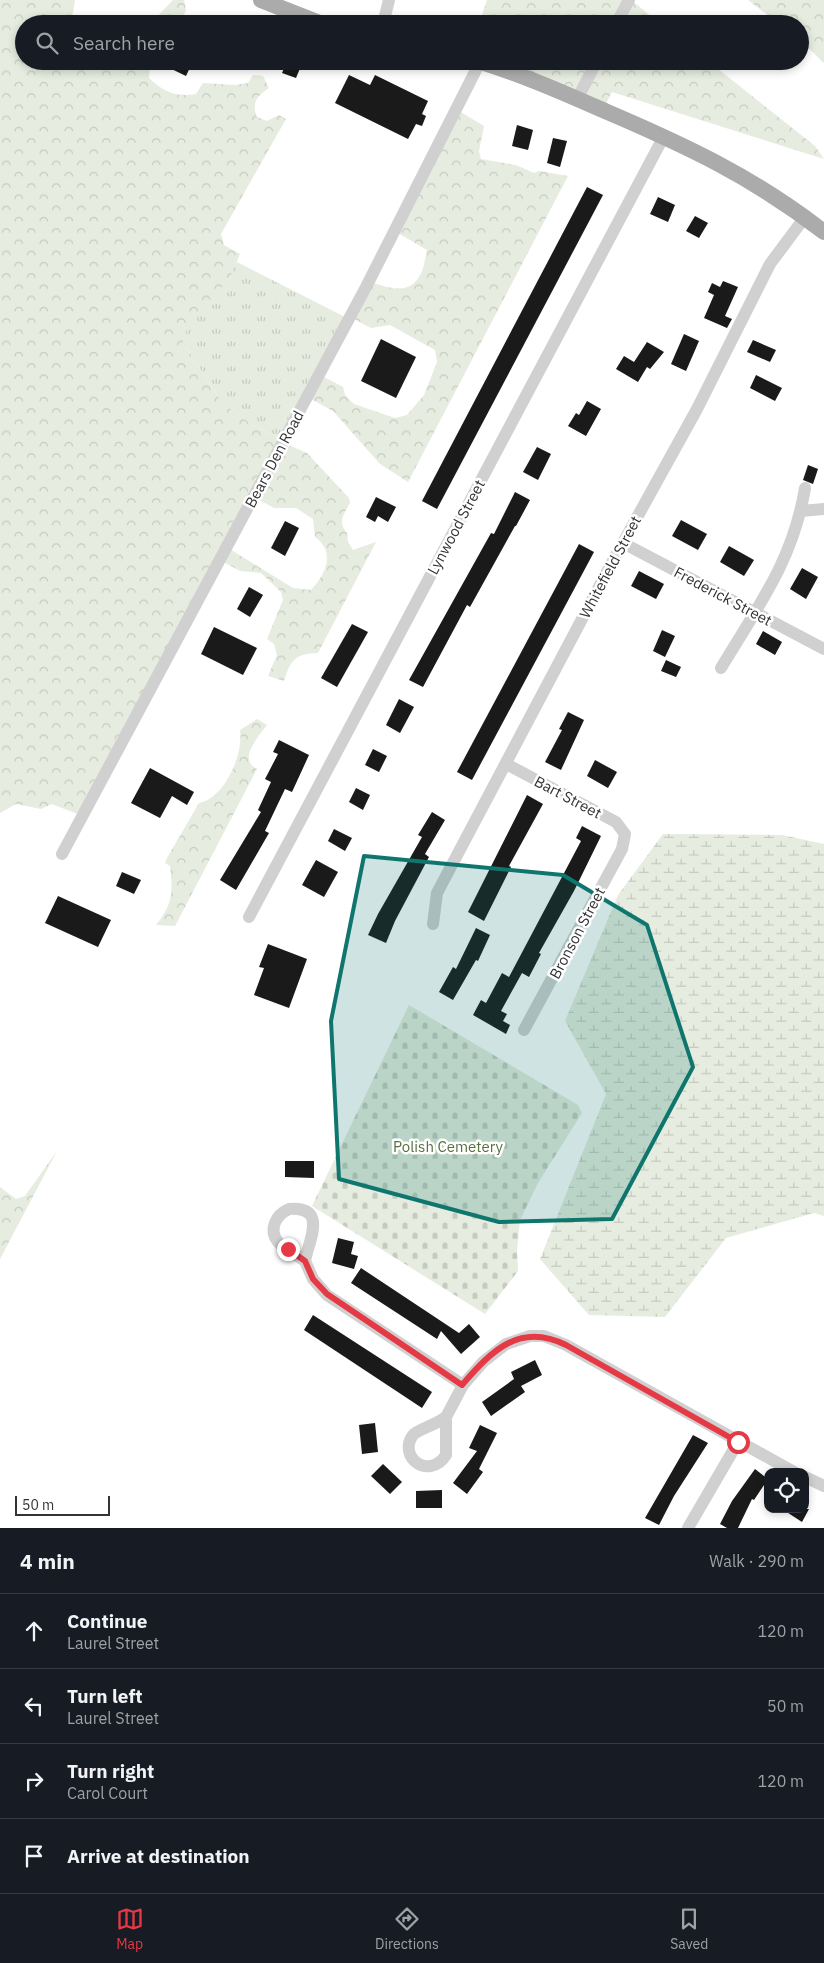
<!DOCTYPE html>
<meta charset="utf-8">
<style>
:root{--surface:#171b24;--page:#20242c;--text:#f1f3f6;--muted:#9ea1a6;--line:#363941;--accent:#e63946}
body{margin:0;font-family:"IBM Plex Sans",sans-serif;background:var(--page);color:var(--text)}
.controls{position:absolute;right:15px;bottom:15px;display:grid;overflow:hidden;border-radius:10px;box-shadow:0 2px 8px #0003}
.controls button{width:45px;height:45px;display:grid;place-items:center;padding:0;border:0;border-bottom:1px solid var(--line);background:var(--surface);color:var(--text);font:25px sans-serif}
.scale{position:absolute;left:15px;bottom:12px;width:95px;box-sizing:border-box;padding-left:5px;border:2px solid #333;border-top:0;font-size:14px;line-height:18px;white-space:nowrap;color:#333;-webkit-text-stroke:4px #fff;paint-order:stroke}
.stop{position:absolute;width:15px;height:15px;margin:-11px;border:4px solid #e63946;border-radius:50%;background:#fff}
.stop.end{background:#e63946;border-color:#fff;box-shadow:0 1px 5px #0008}
.list{margin:0;padding:0;list-style:none}
h2{display:flex;justify-content:space-between;align-items:center;height:65px;margin:0;padding:0 20px;font-size:21px}
h2 small{font-size:16px;font-weight:400;color:var(--muted)}
.list li{display:grid;grid-template-columns:32px 1fr auto;gap:15px;align-items:center;box-sizing:border-box;height:75px;padding:0 20px;border-top:1px solid var(--line)}
.list b{display:block;font-size:19px;white-space:nowrap}
.list p{margin:0;font-size:16px;white-space:nowrap;color:var(--muted)}
.list em{font-size:16px;font-style:normal;color:var(--muted)}
.icon{flex:none;width:28px;height:28px;fill:none;stroke:currentColor;stroke-width:2;stroke-linecap:round;stroke-linejoin:round}
.map{position:relative;flex:none;width:824px;height:1528px;overflow:hidden}
.search{position:absolute;background:var(--surface);box-shadow:0 2px 8px #0003;left:15px;right:15px;top:15px;height:55px;display:flex;align-items:center;gap:12px;box-sizing:border-box;padding:0 18px;border-radius:28px;color:var(--muted);font-size:19px}
.sheet{height:365px;background:var(--surface)}
nav{display:flex;justify-content:space-around;align-items:center;box-sizing:border-box;height:70px;border-top:1px solid var(--line);background:var(--surface);font-size:14px;color:var(--muted)}
nav a{display:grid;justify-items:center;gap:2px}
nav .on{color:var(--accent)}
.map>svg:first-child{display:block}
.grass{fill:url(#grass-tufts)}
.forest{fill:url(#forest-crowns);fill-rule:evenodd}
.wetland{fill:url(#wetland-marsh)}
.cemetery{fill:url(#cemetery-stones)}
.building{fill:#1a1a1a}
.lines{fill:none;stroke-linecap:round;stroke-linejoin:round}
.minor{stroke:#d0d0d0;stroke-width:12}
.major{stroke:#ababab;stroke-width:16}
.route{stroke:#e63946;stroke-width:6}
.marked{fill:#0f766e;fill-opacity:0.2;stroke:#0f766e;stroke-width:4;stroke-linejoin:round}
.labels{text-anchor:middle;dominant-baseline:central;stroke-width:5;stroke-linejoin:round;paint-order:stroke}
.street-label{font-size:15px;fill:#333;stroke:#fff}
.park-label{font-size:15px;fill:#56703f;stroke:#fff}
</style>
<div class="map">
<svg width="824" height="1528" viewBox="0 0 824 1528">
<defs>
<pattern id="grass-tufts" width="24" height="20" patternUnits="userSpaceOnUse" patternTransform="scale(1.25)"><rect width="24" height="20" fill="#e6ecdf"/><path d="M3 7l-1-3M5 7V3M7 7l1-3M15 17l-1-3M17 17v-4M19 17l1-3" fill="none" stroke="#c6cbc0"/></pattern>
<pattern id="forest-crowns" width="20" height="18" patternUnits="userSpaceOnUse" patternTransform="scale(1.25)"><rect width="20" height="18" fill="#e6ecdf"/><path d="M2 6a3 3 0 1 1 6 0M12 15a3 3 0 1 1 6 0" fill="none" stroke="#c6cbc0"/></pattern>
<pattern id="wetland-marsh" width="20" height="14" patternUnits="userSpaceOnUse" patternTransform="scale(1.25)"><rect width="20" height="14" fill="#e6ecdf"/><path d="M1 5h8M5 5V1M11 12h8M15 12V8" fill="none" stroke="#c6cbc0"/></pattern>
<pattern id="cemetery-stones" width="16" height="16" patternUnits="userSpaceOnUse" patternTransform="scale(1.25)"><rect width="16" height="16" fill="#e6ecdf"/><path d="M2 7V4a2 2 0 0 1 4 0v3zM10 15v-3a2 2 0 0 1 4 0v3z" fill="#c6cbc0"/></pattern>
</defs>
<rect width="100%" height="100%" fill="#fff"/>
<polygon class="grass" points="237,262 345,317 281,439 250,423 222,403 183,342 187,324 228,279"/>
<g class="forest">
<path d="M 0,0 L 75,0 L 71,24 L 24,24 L 24,61 L 150,61 L 149,78 C 162,91 177,98 196,94 L 203,83 L 235,85 L 248,83 L 253,75 L 263,76 L 269,88 C 257,96 251,103 257,117 L 267,121 L 279,115 L 286,119 L 221,234 L 224,245 L 240,254 C 237,262 233,272 228,279 C 211,304 190,310 183,342 L 222,403 L 250,423 L 281,439 L 282,442 L 307,453 L 349,498 L 350,503 C 344,514 337,522 347,533 L 348,542 L 353,550 L 376,542 L 318,653 C 295,654 291,659 284,681 L 268,676 L 277,655 L 274,644 L 267,639 L 283,600 L 281,592 L 261,573 L 240,571 L 218,559 L 80,815 L 52,804 L 41,809 L 16,804 L 0,813 ZM 252,496 L 274,508 L 296,508 L 313,519 L 315,537 C 336,552 326,574 311,590 L 293,588 L 225,546 Z"/>
<polygon points="173,0 184,0 186,10 180,24 150,24"/>
<polygon points="487,0 631,0 661,24 479,24"/>
<polygon points="748,0 824,0 824,63 800,40 800,24 779,24"/>
<polygon points="470,61 708,61 815,146 824,159 612,92 603,109"/>
<path d="M 459,111 L 484,126 L 479,151 L 481,159 L 516,165 L 534,173 L 539,171 L 568,176 L 408,482 L 380,464 L 333,411 L 311,399 L 322,376 L 343,387 L 345,395 L 354,404 L 395,418 L 407,415 L 424,395 L 437,362 L 435,350 L 390,325 L 371,328 L 352,318 L 366,280 C 383,286 407,297 419,277 C 424,270 425,258 427,250 L 393,230 Z"/>
<path d="M 257,719 L 267,725 C 259,736 237,759 257,769 L 175,926 L 156,925 C 173,904 173,892 170,866 L 165,863 L 167,858 L 199,803 C 224,799 244,754 240,730 Z"/>
<polygon points="57,1151 0,1259 0,1187 16,1199 25,1196"/>
</g>
<polygon class="wetland" points="663,834 782,835 824,844 824,1216 814,1213 726,1238 665,1317 589,1315 540,1259 606,1094 565,1021 618,895"/>
<polygon class="cemetery" points="409,1005 578,1105 582,1113 538,1183 520,1220 517,1251 518,1271 485,1314 312,1206"/>
<g class="building">
<polygon points="155,61 193,61 186,76"/>
<polygon points="287,61 303,61 296,78 282,73"/>
<polygon points="349,75 370,85 375,75 428,101 422,114 426,116 422,126 416,124 408,139 335,103"/>
<polygon points="517,125 533,130 528,150 512,146"/>
<polygon points="553,138 567,141 560,167 547,163"/>
<polygon points="587,187 603,195 437,509 422,501"/>
<polygon points="658,197 675,205 668,222 650,214"/>
<polygon points="695,216 708,223 699,238 686,231"/>
<polygon points="723,281 738,287 725,316 732,319 727,328 704,318 714,295 708,292 712,283 720,287"/>
<polygon points="684,334 699,341 686,371 671,364"/>
<polygon points="381,339 416,357 396,398 361,381"/>
<polygon points="753,340 776,350 770,362 747,352"/>
<polygon points="647,342 664,352 650,369 647,367 638,382 616,369 624,356 634,362"/>
<polygon points="756,375 782,388 775,401 750,388"/>
<polygon points="587,401 601,409 586,436 568,426 576,413 579,415"/>
<polygon points="537,447 551,454 538,480 523,472"/>
<polygon points="808,465 818,469 813,484 803,480"/>
<polygon points="515,492 530,500 516,526 515,526 470,607 467,605 423,687 409,680 491,533 494,534"/>
<polygon points="376,497 396,507 388,522 378,516 375,522 366,517"/>
<polygon points="681,520 707,534 698,550 672,536"/>
<polygon points="285,521 299,528 285,556 271,548"/>
<polygon points="579,544 594,552 472,780 457,772"/>
<polygon points="729,546 754,560 744,576 720,562"/>
<polygon points="802,568 818,577 806,599 790,589"/>
<polygon points="639,571 664,584 656,599 631,586"/>
<polygon points="249,587 263,595 250,617 237,609"/>
<polygon points="352,624 368,632 337,687 321,678"/>
<polygon points="214,627 257,648 243,675 201,654"/>
<polygon points="662,630 675,636 665,657 653,651"/>
<polygon points="763,631 782,642 775,655 756,644"/>
<polygon points="666,660 681,667 676,677 661,671"/>
<polygon points="399,699 414,707 400,733 386,725"/>
<polygon points="568,712 584,720 561,770 545,762 562,730 559,729"/>
<polygon points="279,740 309,755 292,792 285,789 265,831 269,833 236,890 220,880 261,812 258,810 271,782 265,779 278,754 273,752"/>
<polygon points="373,749 387,756 379,772 365,765"/>
<polygon points="595,760 617,772 608,788 587,776"/>
<polygon points="150,768 194,792 187,805 172,796 160,818 131,803"/>
<polygon points="356,788 370,795 363,810 349,802"/>
<polygon points="527,795 543,804 509,866 511,867 484,921 468,912"/>
<polygon points="432,812 445,820 425,854 429,857 395,921 386,943 368,935 378,914 422,837 418,835"/>
<polygon points="582,826 601,836 574,891 539,953 541,954 529,977 522,973 501,1011 507,1014 503,1021 510,1025 506,1034 473,1015 481,1000 486,1003 502,973 509,977 581,841 576,838"/>
<polygon points="334,829 352,838 345,851 328,841"/>
<polygon points="316,860 338,872 324,897 302,885"/>
<polygon points="122,872 141,880 134,894 116,886"/>
<polygon points="58,896 111,920 98,947 45,923"/>
<polygon points="476,928 490,935 478,961 476,960 453,1000 439,992 453,967 456,969"/>
<polygon points="268,944 307,959 289,1008 254,995 264,968 259,967"/>
<polygon points="285,1161 314,1161 314,1178 285,1177"/>
<polygon points="338,1238 354,1242 351,1254 358,1256 354,1269 332,1263"/>
<polygon points="361,1268 459,1333 469,1324 480,1337 461,1354 441,1331 437,1339 351,1283"/>
<polygon points="313,1315 432,1392 422,1408 304,1330"/>
<polygon points="535,1360 542,1375 521,1386 525,1392 491,1416 482,1402 514,1379 511,1372"/>
<polygon points="375,1423 378,1452 362,1454 359,1425"/>
<polygon points="480,1425 497,1433 479,1469 483,1472 467,1494 453,1483 477,1451 469,1448"/>
<polygon points="693,1435 708,1443 674,1496 659,1525 645,1518"/>
<polygon points="383,1464 402,1482 390,1494 371,1476"/>
<polygon points="755,1469 768,1479 754,1500 752,1499 738,1528 727,1528 720,1524 732,1501"/>
<polygon points="442,1490 442,1508 416,1508 416,1491"/>
<polygon points="782,1509 809,1509 802,1522"/>
</g>
<g class="lines">
<g class="minor">
<polyline points="383,24 389,0"/>
<polyline points="616,24 629,0"/>
<polyline points="577,99 597,61"/>
<polyline points="801,511 824,509"/>
<polyline points="623,543 824,649"/>
<path d="M 721,668 C 758,606 793,561 805,488"/>
<polyline points="506,764 616,822 625,834 622,849 524,1030"/>
<polyline points="62,854 366,287 480,62"/>
<polyline points="249,917 664,136"/>
<polyline points="433,924 437,893 609,568 697,409 770,264 805,217"/>
<path d="M 289,1209 C 329,1206 308,1242 305,1261 C 297,1255 284,1250 278,1242 C 268,1229 276,1215 289,1209 Z"/>
<polyline points="305,1261 313,1279 327,1295 463,1385"/>
<polyline points="446,1417 463,1385 483,1362 506,1344 530,1336 544,1336 566,1345 794,1472"/>
<path d="M 446,1417 L 446,1455 C 429,1481 397,1457 413,1435 C 418,1429 436,1425 446,1417 Z"/>
<polyline points="805,1477 824,1486"/>
<polyline points="688,1528 738,1442"/>
</g>
<g class="major">
<polyline points="261,0 322,24"/>
<path d="M 478,61 C 521,74 564,93 605,111 C 687,146 753,177 824,232"/>
</g>
</g>
<g class="lines">
<path class="route" d="M 288,1249 L 305,1261 L 313,1279 L 327,1294 L 462,1385 C 492,1350 520,1322 566,1345 L 738,1442"/>
</g>
<path class="marked" d="M 364,856 L 563,875 L 647,925 L 693,1067 L 612,1219 L 499,1222 L 339,1179 L 331,1021 Z"/>
<g class="labels">
<g class="street-label">
<text transform="translate(274 459) rotate(-62)">Bears Den Road</text>
<text transform="translate(456 527) rotate(-62)">Lynwood Street</text>
<text transform="translate(610 567) rotate(-62)">Whitefield Street</text>
<text transform="translate(723 596) rotate(28)">Frederick Street</text>
<text transform="translate(568 797) rotate(28)">Bart Street</text>
<text transform="translate(577 933) rotate(-62)">Bronson Street</text>
</g>
<g class="park-label">
<text x="448" y="1146">Polish Cemetery</text>
</g>
</g>
</svg>
<div class="controls">
<button><svg class="icon" aria-label="locate" viewBox="0 0 24 24"><circle cx="12" cy="12" r="6"/><path d="M12 2v4M12 18v4M2 12h4M18 12h4"/></svg></button>
</div>
<div class="scale">50 m</div>
<div class="stop" style="left:738px;top:1442px"></div>
<div class="stop end" style="left:288px;top:1249px"></div>
<div class="search"><svg class="icon" aria-label="search" viewBox="0 0 24 24"><circle cx="10" cy="10" r="6"/><path d="M15 15l6 6"/></svg>Search here</div>
</div>
<section class="sheet">
<h2>4 min<small>Walk · 290 m</small></h2>
<ul class="list">
<li><svg class="icon" aria-label="ahead" viewBox="0 0 24 24"><path d="M12 20V5M6 11l6-6 6 6"/></svg><div><b>Continue</b><p>Laurel Street</p></div><em>120 m</em></li>
<li><svg class="icon" aria-label="left" viewBox="0 0 24 24"><path d="M17 20v-9H6M10 6l-5 5 5 5"/></svg><div><b>Turn left</b><p>Laurel Street</p></div><em>50 m</em></li>
<li><svg class="icon" aria-label="right" viewBox="0 0 24 24"><path d="M7 20v-9h11M14 6l5 5-5 5"/></svg><div><b>Turn right</b><p>Carol Court</p></div><em>120 m</em></li>
<li><svg class="icon" aria-label="arrive" viewBox="0 0 24 24"><path d="M6 21V4h12l-3 4 3 4H6"/></svg><div><b>Arrive at destination</b></div></li>
</ul>
</section>
<nav>
<a class="on"><svg class="icon" aria-label="map" viewBox="0 0 24 24"><path d="M3 6l6-2 6 2 6-2v14l-6 2-6-2-6 2zM9 4v14M15 6v14"/></svg>Map</a>
<a><svg class="icon" aria-label="directions" viewBox="0 0 24 24"><path d="M12 3l9 9-9 9-9-9zM9 14v-3h6M13 9l2 2-2 2"/></svg>Directions</a>
<a><svg class="icon" aria-label="saved" viewBox="0 0 24 24"><path d="M7 4h10v16l-5-4-5 4z"/></svg>Saved</a>
</nav>
